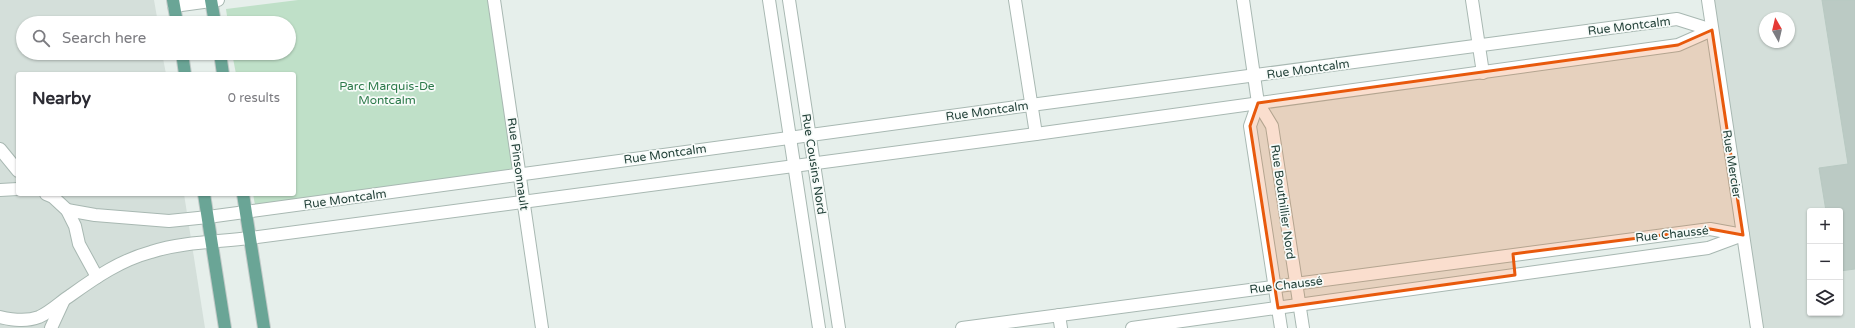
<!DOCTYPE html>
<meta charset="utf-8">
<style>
:root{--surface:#fff;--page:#f2f2f3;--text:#2b2b33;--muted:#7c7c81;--line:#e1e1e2}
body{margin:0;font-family:"Varela Round",sans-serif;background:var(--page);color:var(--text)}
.controls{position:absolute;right:12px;bottom:12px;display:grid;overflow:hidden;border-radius:4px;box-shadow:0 1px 3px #0004}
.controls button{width:36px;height:36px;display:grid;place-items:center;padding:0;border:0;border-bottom:1px solid var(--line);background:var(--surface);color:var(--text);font:20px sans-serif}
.compass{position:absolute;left:1759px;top:12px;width:36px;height:36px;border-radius:50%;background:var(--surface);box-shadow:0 1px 3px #0004;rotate:352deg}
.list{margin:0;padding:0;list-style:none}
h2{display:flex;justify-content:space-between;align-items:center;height:52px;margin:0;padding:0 16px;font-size:17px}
h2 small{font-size:13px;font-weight:400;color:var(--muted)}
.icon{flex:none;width:22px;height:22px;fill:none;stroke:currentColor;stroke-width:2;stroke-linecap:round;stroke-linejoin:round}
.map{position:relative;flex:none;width:1855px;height:328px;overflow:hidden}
.search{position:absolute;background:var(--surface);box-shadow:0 1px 3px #0004;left:16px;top:16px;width:280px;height:44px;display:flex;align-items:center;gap:10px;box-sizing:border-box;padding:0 14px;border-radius:22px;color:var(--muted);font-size:15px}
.panel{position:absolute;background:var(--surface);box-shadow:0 1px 3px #0004;left:16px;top:72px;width:280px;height:124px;border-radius:4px}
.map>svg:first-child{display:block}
.built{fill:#d4dfda;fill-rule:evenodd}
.green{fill:#bfe0c8}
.building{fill:#bbcac4;stroke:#b8c9c2}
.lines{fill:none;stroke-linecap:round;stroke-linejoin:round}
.minor-casing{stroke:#a8b8b2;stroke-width:14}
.major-casing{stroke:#c2cac8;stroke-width:14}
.minor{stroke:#fff;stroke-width:12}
.major{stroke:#6aa596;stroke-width:12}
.marked{fill:#e8590c;fill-opacity:0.2;stroke:#e8590c;stroke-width:3;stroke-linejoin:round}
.labels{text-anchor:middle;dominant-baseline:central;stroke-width:3.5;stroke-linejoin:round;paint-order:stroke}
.street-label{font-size:12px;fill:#24423a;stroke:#f7fbf9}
.park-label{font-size:12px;fill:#2d7a4b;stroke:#f7fbf9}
</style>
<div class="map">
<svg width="1855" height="328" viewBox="0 0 1855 328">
<rect width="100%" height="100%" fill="#e6efeb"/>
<g class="built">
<polygon points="0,0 154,0 158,23 23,23 23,53 162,53 166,74 18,74 18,194 184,194 205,328 0,328"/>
<path d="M 1708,0 L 1855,0 L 1855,328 L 1757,328 ZM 1765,18 L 1789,18 L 1789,42 L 1765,42 ZM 1810,211 L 1840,211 L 1840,313 L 1810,313 Z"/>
</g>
<polygon class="green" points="298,0 488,0 514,169 255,205 253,194 294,194 294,74 236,74 232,53 289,53 289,23 228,23 226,9"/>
<polygon class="building" points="1822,0 1855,0 1855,269 1840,271 1840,211 1826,211 1819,168 1848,164"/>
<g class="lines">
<defs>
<g id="minor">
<polyline points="494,0 542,328"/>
<polyline points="769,0 819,328"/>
<polyline points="789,0 839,328"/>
<polyline points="1015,0 1036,134"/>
<polyline points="1243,0 1258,103 1272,126 1303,328"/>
<polyline points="1472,0 1483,73"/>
<polyline points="1708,0 1757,328"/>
<polyline points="174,6 218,0"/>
<polyline points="1258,103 1250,126 1281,328"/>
<polyline points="0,149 18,171"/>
<polyline points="0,190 18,189"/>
<polyline points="46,194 53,197 67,210 75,226 79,244 97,277"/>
<polyline points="67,210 95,215 169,221 208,217 1031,105 1677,19 1712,30"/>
<polyline points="1059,315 1061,328"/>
<path d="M 0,317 C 13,320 26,322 39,317 C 52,311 60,302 71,295 C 96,277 121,260 151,252 C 182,242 217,242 250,238 L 1036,134 L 1678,45 L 1712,30"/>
<polyline points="51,328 63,302"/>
<polyline points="962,328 1710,229 1743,235"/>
<polyline points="1132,328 1708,248 1743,235"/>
</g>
<g id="major">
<polyline points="173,0 177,23"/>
<polyline points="211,0 215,23"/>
<polyline points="182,53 185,74"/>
<polyline points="220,53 223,74"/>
<polyline points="204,194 225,328"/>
<polyline points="243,194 264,328"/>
</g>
</defs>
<use href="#minor" class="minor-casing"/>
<use href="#major" class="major-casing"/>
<use href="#minor" class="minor"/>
<use href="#major" class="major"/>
</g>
<path class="marked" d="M 1712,30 L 1743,235 L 1710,229 L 1513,254 L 1515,275 L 1278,308 L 1250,126 L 1258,103 L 1678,45 Z"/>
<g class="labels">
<g class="street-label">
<text transform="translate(1629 26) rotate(-7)">Rue Montcalm</text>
<text transform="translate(1308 69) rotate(-8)">Rue Montcalm</text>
<text transform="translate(987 111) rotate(-8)">Rue Montcalm</text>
<text transform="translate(665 154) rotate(-8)">Rue Montcalm</text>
<text transform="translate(518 164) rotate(82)">Rue Pinsonnault</text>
<text transform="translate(814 164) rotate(81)">Rue Cousins Nord</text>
<text transform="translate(1732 164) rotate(81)">Rue Mercier</text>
<text transform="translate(345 199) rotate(-8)">Rue Montcalm</text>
<text transform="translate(1283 202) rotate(82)">Rue Bouthillier Nord</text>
<text transform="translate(1672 234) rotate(-6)">Rue Chaussé</text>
<text transform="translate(1286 285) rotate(-7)">Rue Chaussé</text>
</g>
<g class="park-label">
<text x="387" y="86">Parc Marquis-De<tspan x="387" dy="14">Montcalm</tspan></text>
</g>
</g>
</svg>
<div class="controls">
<button>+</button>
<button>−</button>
<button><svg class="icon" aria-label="layers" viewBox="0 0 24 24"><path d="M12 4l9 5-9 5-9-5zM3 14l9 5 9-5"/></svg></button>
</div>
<svg class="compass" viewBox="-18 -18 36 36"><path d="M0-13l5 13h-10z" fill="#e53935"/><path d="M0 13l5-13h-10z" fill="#7c7c81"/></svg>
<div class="search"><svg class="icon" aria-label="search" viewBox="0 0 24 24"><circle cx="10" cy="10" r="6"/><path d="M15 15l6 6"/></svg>Search here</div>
<section class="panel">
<h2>Nearby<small>0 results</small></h2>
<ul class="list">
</ul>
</section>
</div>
